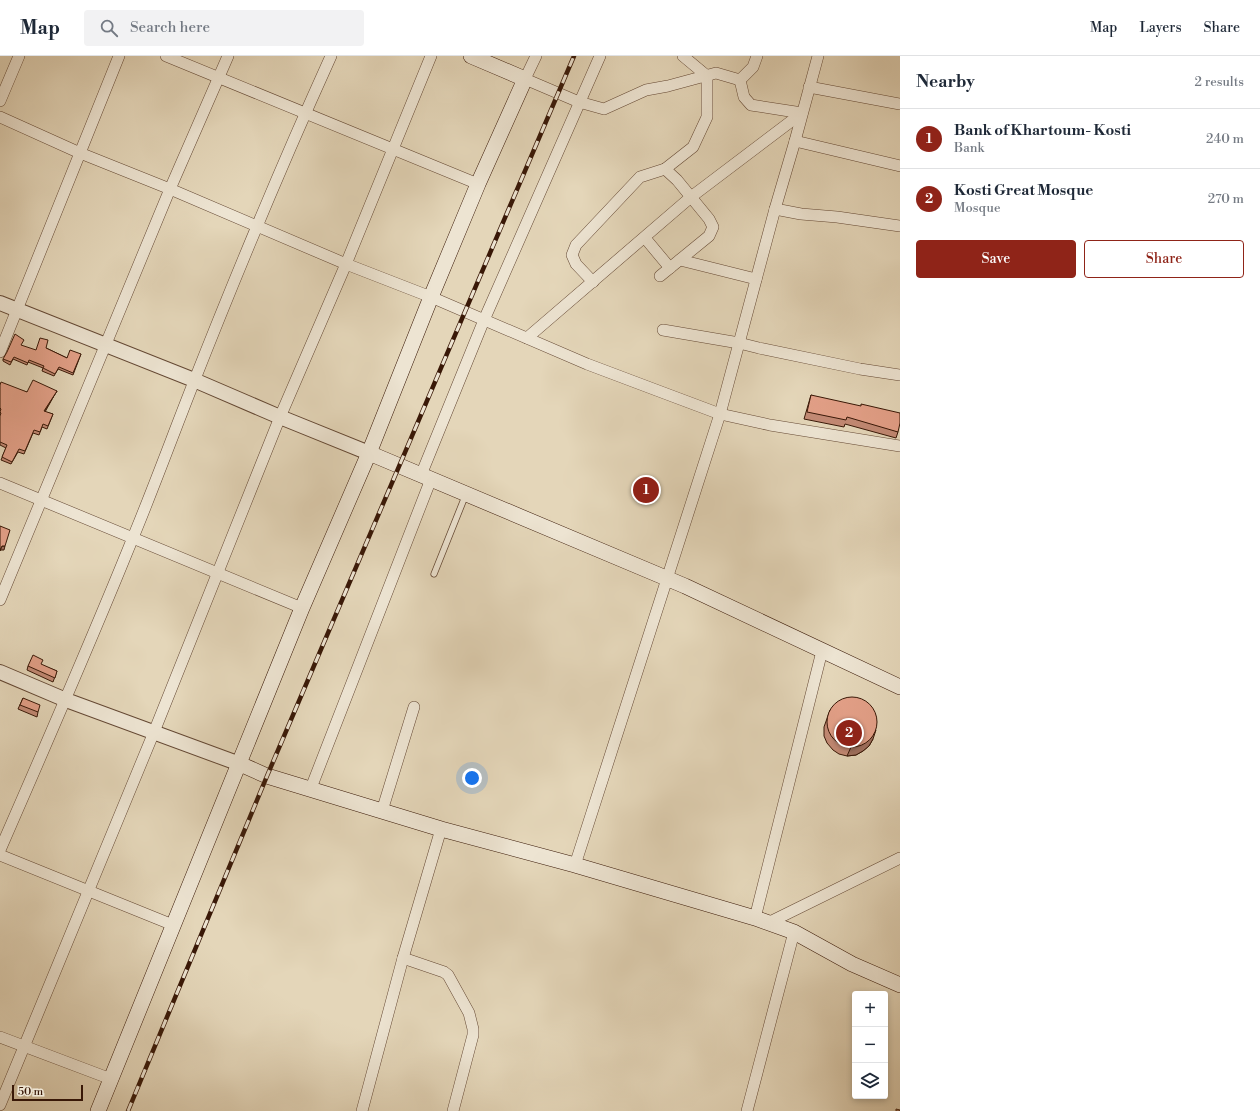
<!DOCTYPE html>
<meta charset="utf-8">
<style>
:root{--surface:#fff;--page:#f2f2f3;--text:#1f2937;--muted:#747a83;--line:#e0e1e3;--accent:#8f2418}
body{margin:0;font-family:"Libre Bodoni",serif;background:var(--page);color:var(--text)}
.controls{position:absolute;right:12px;bottom:12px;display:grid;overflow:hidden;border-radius:4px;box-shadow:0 2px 6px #0003}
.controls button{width:36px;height:36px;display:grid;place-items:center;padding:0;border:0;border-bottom:1px solid var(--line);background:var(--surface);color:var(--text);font:20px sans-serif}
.scale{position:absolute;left:12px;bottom:10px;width:71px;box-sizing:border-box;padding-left:4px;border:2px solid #391807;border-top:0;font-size:11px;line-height:14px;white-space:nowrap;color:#391807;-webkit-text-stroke:3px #ede4d2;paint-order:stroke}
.you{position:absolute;left:472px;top:722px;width:14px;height:14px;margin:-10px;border:3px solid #fff;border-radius:50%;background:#1a73e8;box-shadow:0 0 0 6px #1a73e833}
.badge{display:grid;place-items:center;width:26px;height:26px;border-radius:50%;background:var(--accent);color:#fff;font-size:13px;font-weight:700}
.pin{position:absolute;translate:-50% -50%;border:2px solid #fff;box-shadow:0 1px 4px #0006}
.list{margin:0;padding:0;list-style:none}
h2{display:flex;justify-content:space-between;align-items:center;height:52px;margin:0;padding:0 16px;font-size:17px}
h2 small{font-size:13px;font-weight:400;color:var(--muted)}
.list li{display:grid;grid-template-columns:26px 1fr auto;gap:12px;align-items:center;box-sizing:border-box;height:60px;padding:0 16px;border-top:1px solid var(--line)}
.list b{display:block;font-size:15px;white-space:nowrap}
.list p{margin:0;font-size:13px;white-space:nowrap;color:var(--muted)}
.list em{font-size:13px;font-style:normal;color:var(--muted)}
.actions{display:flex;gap:8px;padding:12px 16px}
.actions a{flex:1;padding:9px 0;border:1px solid var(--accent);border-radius:4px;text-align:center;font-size:14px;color:var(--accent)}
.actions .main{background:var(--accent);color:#fff}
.icon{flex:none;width:22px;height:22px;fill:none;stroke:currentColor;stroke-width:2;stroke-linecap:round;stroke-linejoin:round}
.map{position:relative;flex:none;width:900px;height:1055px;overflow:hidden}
header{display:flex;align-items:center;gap:24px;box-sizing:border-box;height:56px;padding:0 20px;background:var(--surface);border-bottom:1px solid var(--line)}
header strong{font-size:19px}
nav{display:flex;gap:22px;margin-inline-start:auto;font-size:14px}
.search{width:280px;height:36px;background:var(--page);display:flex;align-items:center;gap:10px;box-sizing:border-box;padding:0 14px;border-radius:4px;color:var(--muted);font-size:15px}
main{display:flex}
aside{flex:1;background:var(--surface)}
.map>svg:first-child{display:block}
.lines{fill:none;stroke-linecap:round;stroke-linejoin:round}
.service-casing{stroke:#644834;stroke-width:7}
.minor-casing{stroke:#644834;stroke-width:12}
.tertiary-casing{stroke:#644834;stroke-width:16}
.secondary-casing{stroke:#391807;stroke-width:16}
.service{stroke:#ede4d2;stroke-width:5.5}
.minor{stroke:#ede4d2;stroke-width:11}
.tertiary{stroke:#ede4d2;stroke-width:14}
.secondary{stroke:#ede4d2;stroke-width:15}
.rail-casing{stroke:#391807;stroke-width:4.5}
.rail{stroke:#ede4d2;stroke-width:3;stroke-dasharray:9;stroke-linecap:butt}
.wall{fill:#c38a75;stroke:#391807}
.shaded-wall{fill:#9f705f;stroke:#391807}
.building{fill:#e3a088;stroke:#391807}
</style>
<header>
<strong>Map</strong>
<div class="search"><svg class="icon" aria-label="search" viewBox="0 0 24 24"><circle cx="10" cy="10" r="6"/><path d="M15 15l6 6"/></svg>Search here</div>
<nav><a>Map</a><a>Layers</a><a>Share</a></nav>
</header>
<main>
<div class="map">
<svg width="900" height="1055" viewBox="0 0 900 1055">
<rect width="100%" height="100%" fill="#e4d6b9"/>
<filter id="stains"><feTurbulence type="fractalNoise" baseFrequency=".005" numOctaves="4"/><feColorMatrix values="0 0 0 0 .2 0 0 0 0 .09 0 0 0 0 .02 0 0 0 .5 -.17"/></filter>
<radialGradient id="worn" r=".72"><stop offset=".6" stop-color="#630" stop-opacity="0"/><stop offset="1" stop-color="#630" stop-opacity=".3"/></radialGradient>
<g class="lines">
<defs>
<polyline id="service" points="434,518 466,438"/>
<g id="minor">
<polyline points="166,0 478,128"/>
<polyline points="536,0 525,23 579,46 604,53 646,34 668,30 716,17 740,24 753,11 757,0"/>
<polyline points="740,24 744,41 751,49 802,57"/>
<polyline points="809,31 900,48"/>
<polyline points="0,45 19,0"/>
<polyline points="0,61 80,97 170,133 346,208 431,241 587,308 656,334 720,358 770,369 900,390"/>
<polyline points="795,85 900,110"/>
<polyline points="665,113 693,91 707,61 707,20 683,0"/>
<polyline points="775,153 801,158 837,161 900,170"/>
<polyline points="645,182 670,212"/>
<polyline points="680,204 756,223"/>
<polyline points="593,226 576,208 572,199 576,189 640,121 665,113 677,124 709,163 713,171 709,180 660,220"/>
<polyline points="663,274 739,287 759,292 860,313 900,319"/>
<polyline points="527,282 691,141 802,57"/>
<polyline points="0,296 119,0"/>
<polyline points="421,419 484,264 600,0"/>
<polyline points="0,427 302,552"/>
<polyline points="0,544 170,133 228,0"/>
<polyline points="311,732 431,423"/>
<polyline points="382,755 414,651"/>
<path d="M 0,794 C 45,691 90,588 132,484 C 154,431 174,376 195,323 C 238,214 283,106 331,0"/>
<polyline points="0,799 173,869"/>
<polyline points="575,809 720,358 775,153 795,85 818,0"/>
<polyline points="755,862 822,595"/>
<polyline points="768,867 900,802"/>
<polyline points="403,902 444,916 448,919 469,957 473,973 473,979 453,1055"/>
<polyline points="0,981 111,1023"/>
<polyline points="0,1049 154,676 280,361 346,208 431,0"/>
<polyline points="362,1055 403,902 441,773"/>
<polyline points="747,1055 794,876"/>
</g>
<g id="tertiary">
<polyline points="0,247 194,324 280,361 369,397"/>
<polyline points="0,616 66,644 240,708"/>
</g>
<g id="secondary">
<polyline points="369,397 685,530 900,631"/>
<polyline points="240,708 267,720 441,773 575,809 755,862 794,876 852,908 900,929"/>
<polyline points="98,1055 302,552 369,397 431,241 478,128 525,23 471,0"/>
</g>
</defs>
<use href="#service" class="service-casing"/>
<use href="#minor" class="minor-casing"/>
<use href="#tertiary" class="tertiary-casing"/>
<use href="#secondary" class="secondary-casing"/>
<use href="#service" class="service"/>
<use href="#minor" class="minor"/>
<use href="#tertiary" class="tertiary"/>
<use href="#secondary" class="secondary"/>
<defs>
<polyline id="rail" points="128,1055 267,720 574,0"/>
</defs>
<use href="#rail" class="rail-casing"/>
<use href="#rail" class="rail"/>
</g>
<g class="wall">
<polygon points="46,292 67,302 81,298 73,319 58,313 54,320 42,315 43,312 28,306 27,309 13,303 10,309 3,305 3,303"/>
<polygon points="0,329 27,336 57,335 55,338 45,356 53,358 47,373 42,371 39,379 33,377 24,398 18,396 11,408 1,404 6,392 0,389"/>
<polygon points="811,339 898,376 896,382 845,368 844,371 804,363"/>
<polygon points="41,609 57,615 53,626 27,614 28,610"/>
<polygon points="23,642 38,656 37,661 18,653"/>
<polygon points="830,654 873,683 869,690 863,695 856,699 847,700 839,698 833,694 827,687 824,680 824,671"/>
</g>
<g class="shaded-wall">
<polygon points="57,335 55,338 43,358 44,355"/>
<polygon points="2,490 5,490 4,494 0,494 0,495"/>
<polygon points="876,674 873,683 869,690 863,695 856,699 847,700 851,691"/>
</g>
<g class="building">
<polygon points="15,278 24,284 21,289 36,294 40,282 48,284 46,292 67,302 70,294 81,298 73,317 59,311 55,318 43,312 44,310 29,304 28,307 14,301 11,306 3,303 7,296"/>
<polygon points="33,324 57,335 44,355 53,358 48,370 43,368 40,376 34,374 25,395 19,393 12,406 2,401 7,389 0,386 0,360 1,357 0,356 1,353 0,352 0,329 1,326 27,336"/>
<polygon points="811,339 861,350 861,348 900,357 900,367 898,376 847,361 846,364 807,356"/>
<polygon points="0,470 10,474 5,490 2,490 0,494"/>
<polygon points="33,599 43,604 41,608 57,615 55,622 28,610"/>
<circle cx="852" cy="666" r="25"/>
<polygon points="23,642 40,649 38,656 20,649"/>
<polygon points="896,1053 900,1054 900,1055 896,1055"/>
</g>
<rect width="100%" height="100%" filter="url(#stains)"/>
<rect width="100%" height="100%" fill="url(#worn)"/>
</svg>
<div class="controls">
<button>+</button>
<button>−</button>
<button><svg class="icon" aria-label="layers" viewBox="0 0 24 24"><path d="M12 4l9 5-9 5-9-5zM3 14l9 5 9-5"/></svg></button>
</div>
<div class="scale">50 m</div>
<div class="you"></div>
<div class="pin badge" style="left:646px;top:434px">1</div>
<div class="pin badge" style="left:849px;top:677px">2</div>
</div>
<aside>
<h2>Nearby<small>2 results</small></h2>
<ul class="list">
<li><span class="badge">1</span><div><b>Bank of Khartoum- Kosti</b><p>Bank</p></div><em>240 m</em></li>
<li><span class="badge">2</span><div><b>Kosti Great Mosque</b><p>Mosque</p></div><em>270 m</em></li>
</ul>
<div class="actions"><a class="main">Save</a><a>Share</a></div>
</aside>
</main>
